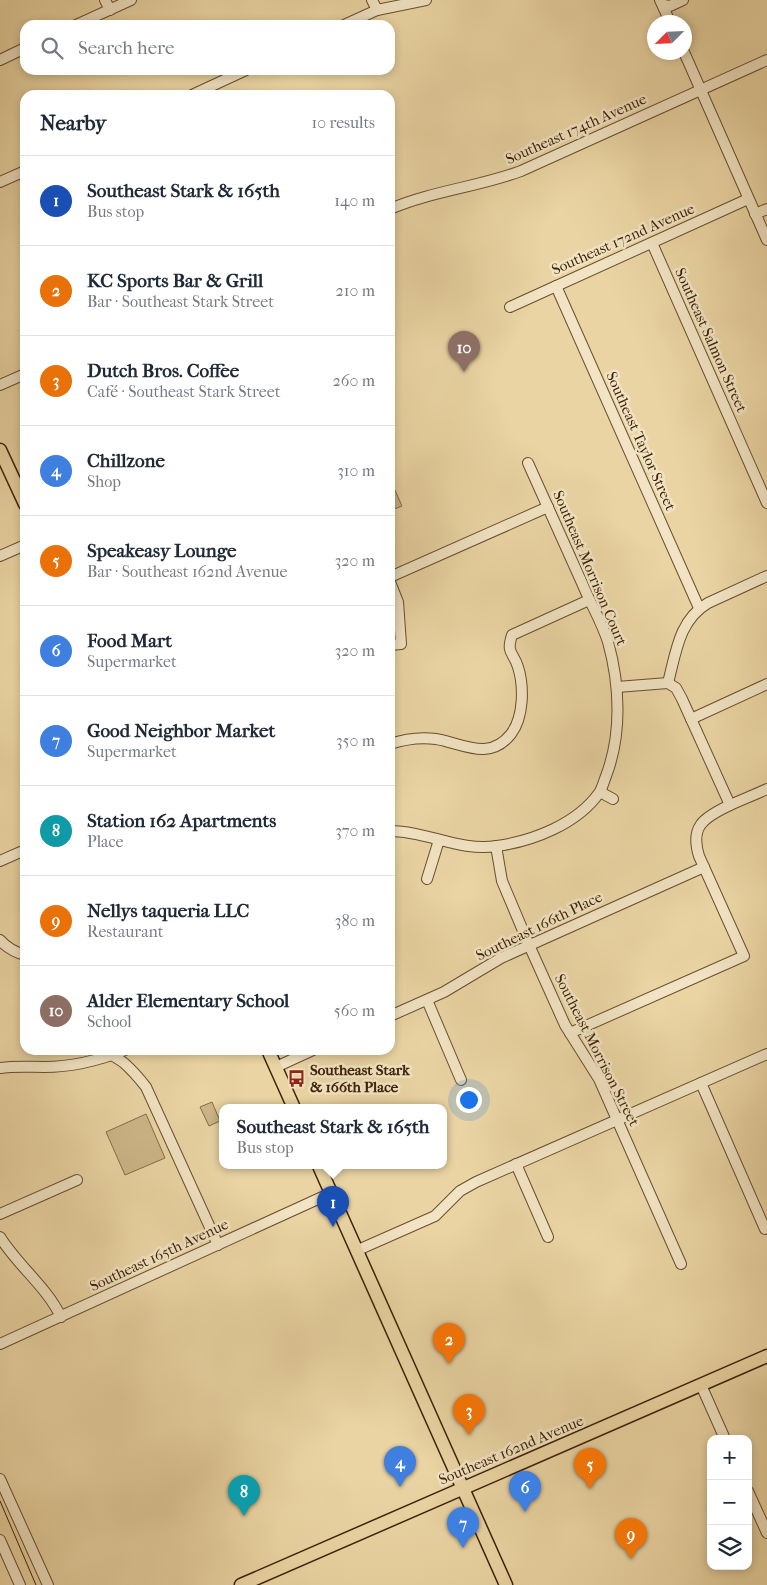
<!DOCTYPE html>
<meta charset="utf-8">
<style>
:root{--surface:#fff;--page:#f6f6f7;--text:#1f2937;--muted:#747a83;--line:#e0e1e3;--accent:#d93025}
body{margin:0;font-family:"IM FELL French Canon",serif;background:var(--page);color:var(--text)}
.controls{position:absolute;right:15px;bottom:15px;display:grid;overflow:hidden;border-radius:10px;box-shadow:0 2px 8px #0003}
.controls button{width:45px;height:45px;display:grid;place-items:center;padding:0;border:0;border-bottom:1px solid var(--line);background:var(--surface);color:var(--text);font:25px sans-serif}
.compass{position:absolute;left:647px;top:15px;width:45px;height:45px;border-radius:50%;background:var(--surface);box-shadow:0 2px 8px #0003;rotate:246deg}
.you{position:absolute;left:468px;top:1099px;width:18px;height:18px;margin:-12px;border:4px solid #fff;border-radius:50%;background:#1a73e8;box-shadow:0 0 0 8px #1a73e833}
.badge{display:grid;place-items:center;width:32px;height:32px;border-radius:50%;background:var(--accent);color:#fff;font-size:16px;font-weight:700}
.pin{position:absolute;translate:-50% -41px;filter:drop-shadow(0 1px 2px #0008)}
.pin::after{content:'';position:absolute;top:26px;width:18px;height:15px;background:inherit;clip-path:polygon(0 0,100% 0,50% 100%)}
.popup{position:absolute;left:219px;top:1104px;width:228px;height:65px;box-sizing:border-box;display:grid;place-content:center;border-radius:10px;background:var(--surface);filter:drop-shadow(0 1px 4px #0005);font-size:16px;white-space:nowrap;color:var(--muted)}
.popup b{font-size:19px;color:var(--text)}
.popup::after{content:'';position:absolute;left:50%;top:100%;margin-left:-10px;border:10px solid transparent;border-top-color:var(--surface)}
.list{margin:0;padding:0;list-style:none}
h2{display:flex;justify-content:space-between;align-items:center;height:65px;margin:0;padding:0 20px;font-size:21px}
h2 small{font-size:16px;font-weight:400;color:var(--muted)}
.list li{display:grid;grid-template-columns:32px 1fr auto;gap:15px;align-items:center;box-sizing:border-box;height:90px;padding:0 20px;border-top:1px solid var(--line)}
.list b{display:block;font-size:19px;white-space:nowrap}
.list p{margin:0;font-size:16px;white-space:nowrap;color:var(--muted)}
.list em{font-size:16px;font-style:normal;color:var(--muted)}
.icon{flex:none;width:28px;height:28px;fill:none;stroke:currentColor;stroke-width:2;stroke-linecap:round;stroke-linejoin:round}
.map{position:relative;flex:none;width:767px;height:1585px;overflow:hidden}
.search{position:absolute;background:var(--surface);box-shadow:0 2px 8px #0003;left:20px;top:20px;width:375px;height:55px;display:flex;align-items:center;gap:12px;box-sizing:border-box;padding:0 18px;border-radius:15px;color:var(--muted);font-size:19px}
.panel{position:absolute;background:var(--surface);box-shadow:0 2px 8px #0003;left:20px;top:90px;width:375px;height:965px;border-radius:15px}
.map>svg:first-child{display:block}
.green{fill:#cdb688;stroke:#856c47}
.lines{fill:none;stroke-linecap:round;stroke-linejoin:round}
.minor-casing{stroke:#684e2d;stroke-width:12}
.major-casing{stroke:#3d2206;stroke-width:15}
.minor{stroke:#f1e3c3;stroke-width:10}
.major{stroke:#ead4a3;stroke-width:12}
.tram{stroke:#3d2206;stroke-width:1}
.labels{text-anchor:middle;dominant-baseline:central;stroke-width:5;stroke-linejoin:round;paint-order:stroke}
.street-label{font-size:15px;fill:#3d2206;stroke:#f1e3c3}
.poi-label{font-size:15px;font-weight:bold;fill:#3d2206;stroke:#f1e3c3;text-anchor:start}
</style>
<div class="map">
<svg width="767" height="1585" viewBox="0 0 767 1585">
<rect width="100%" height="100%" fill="#ead4a3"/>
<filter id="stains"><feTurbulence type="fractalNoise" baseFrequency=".004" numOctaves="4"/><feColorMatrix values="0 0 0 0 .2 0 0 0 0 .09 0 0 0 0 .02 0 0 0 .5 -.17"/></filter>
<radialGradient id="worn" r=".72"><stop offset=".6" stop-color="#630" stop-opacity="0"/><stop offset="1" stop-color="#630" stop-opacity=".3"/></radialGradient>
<g class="green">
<polygon points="390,479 402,506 394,509 393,508 390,509"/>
<polygon points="212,1102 220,1121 209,1126 200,1107"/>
<polygon points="146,1114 165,1158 125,1175 106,1132"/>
</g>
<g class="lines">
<defs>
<g id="minor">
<polyline points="105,0 110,10"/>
<polyline points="372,0 377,10"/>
<polyline points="660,0 670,22"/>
<polyline points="663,5 670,6 683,0"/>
<polyline points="76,25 131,0"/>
<polyline points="344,25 377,10 426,0"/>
<polyline points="684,52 767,240"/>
<polyline points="0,60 25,48"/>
<polyline points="192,95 246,70"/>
<polyline points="0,182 25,171"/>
<path d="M 390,209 C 432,191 478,187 521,171 L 767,60"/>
<polyline points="755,214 767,209"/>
<polyline points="652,243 767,503"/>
<polyline points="556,286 699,608"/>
<polyline points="510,307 748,199"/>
<polyline points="0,385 25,374"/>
<polyline points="0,556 25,545"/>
<polyline points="390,577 548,507"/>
<polyline points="390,582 398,602 401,644 390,645"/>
<path d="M 668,683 C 676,652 679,620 708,603 L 767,576"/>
<polyline points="668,683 676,688 682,699 730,805"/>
<polyline points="617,687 668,683"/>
<polyline points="691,719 767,684"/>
<path d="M 390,744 C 405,739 421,737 436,739 C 462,743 489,762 511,734 C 524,717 524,686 518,667 C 513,651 506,654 512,635 L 589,600"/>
<polyline points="600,792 613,799"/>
<path d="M 390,831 C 427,831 460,852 497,846 C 533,841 577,824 599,793 C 602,789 604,781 606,776 C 622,734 620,685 608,642 C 602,622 590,603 582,583 C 564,543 546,503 528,463"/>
<polyline points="496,846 502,881 529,945 565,1025 599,1079 681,1264"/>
<polyline points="0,861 25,850"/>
<polyline points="427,879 439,840"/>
<path d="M 0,940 C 7,948 14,952 25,955"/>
<polyline points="427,1000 461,1080"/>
<polyline points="390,1016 444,992 501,958 704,867"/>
<path d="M 570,1033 L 744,956 L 699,856 C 690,827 703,818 728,806 C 741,800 754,795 767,789"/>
<path d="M 108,1050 C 112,1057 118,1058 124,1063 C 132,1070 139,1078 146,1087 L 218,1245"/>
<polyline points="276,1067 313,1050"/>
<path d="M 0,1068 C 15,1066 29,1067 44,1067 C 71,1067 100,1060 125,1050"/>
<polyline points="701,1083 765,1229"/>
<polyline points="516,1164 548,1237"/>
<polyline points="0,1214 77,1180"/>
<path d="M 0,1237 C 18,1266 46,1286 61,1317"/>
<polyline points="358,1250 435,1216 460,1191 476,1182 767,1054"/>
<polyline points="0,1344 331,1193"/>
<polyline points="701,1385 725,1439"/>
<polyline points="0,1479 48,1585"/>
<polyline points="748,1491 767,1533"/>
<polyline points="0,1540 20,1585"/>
</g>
<g id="major">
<polyline points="0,450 25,504"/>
<polyline points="268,1050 294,1108"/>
<polyline points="319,1166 506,1585"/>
<polyline points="241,1585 767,1356"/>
</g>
</defs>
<use href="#minor" class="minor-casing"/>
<use href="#major" class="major-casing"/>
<use href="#minor" class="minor"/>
<use href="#major" class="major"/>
<polyline class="tram" points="0,1501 36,1585"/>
</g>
<defs>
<symbol id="bus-bare" viewBox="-9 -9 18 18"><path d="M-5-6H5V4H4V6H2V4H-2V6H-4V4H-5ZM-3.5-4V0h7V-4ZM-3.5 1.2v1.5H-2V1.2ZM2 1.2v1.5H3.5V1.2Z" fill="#8f2418" stroke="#f1e3c3" stroke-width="2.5" paint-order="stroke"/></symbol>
</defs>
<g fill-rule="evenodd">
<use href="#bus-bare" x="284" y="1066" width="25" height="25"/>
</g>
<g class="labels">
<g class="street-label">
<text transform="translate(576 129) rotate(-24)">Southeast 174th Avenue</text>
<text transform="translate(623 239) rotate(-24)">Southeast 172nd Avenue</text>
<text transform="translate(711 340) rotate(66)">Southeast Salmon Street</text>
<text transform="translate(641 441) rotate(66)">Southeast Taylor Street</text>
<text transform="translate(590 568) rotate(67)">Southeast Morrison Court</text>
<text transform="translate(539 926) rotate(-26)">Southeast 166th Place</text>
<text transform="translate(597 1050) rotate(63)">Southeast Morrison Street</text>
<text transform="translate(159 1255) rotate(-25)">Southeast 165th Avenue</text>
<text transform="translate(511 1450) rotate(-23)">Southeast 162nd Avenue</text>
</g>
<g class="poi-label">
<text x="310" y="1070">Southeast Stark<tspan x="310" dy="17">&amp; 166th Place</tspan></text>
</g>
</g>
<rect width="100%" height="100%" filter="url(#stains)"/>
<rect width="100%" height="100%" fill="url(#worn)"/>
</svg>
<div class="controls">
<button>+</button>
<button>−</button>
<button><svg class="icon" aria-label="layers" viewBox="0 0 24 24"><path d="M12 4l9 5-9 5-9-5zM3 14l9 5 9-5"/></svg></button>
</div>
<svg class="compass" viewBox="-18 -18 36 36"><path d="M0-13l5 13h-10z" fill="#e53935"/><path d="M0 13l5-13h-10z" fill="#747a83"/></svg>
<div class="you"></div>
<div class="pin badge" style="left:333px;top:1227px;background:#1a4fb4">1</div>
<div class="popup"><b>Southeast Stark &amp; 165th</b>Bus stop</div>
<div class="pin badge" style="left:449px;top:1364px;background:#e8710a">2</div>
<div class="pin badge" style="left:469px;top:1435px;background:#e8710a">3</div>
<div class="pin badge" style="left:400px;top:1487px;background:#3f7fe0">4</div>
<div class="pin badge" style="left:590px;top:1489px;background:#e8710a">5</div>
<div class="pin badge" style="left:525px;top:1512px;background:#3f7fe0">6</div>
<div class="pin badge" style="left:463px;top:1548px;background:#3f7fe0">7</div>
<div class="pin badge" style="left:244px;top:1516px;background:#0f9aa8">8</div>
<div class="pin badge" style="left:631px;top:1559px;background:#e8710a">9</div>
<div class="pin badge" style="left:464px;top:372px;background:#8d6e63">10</div>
<div class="search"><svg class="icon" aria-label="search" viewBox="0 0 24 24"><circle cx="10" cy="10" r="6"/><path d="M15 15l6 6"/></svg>Search here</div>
<section class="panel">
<h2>Nearby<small>10 results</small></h2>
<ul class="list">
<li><span class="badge" style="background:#1a4fb4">1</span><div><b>Southeast Stark &amp; 165th</b><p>Bus stop</p></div><em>140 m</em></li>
<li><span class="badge" style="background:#e8710a">2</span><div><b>KC Sports Bar &amp; Grill</b><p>Bar · Southeast Stark Street</p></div><em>210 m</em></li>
<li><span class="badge" style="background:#e8710a">3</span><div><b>Dutch Bros. Coffee</b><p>Café · Southeast Stark Street</p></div><em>260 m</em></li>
<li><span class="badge" style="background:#3f7fe0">4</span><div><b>Chillzone</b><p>Shop</p></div><em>310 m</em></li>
<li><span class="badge" style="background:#e8710a">5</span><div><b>Speakeasy Lounge</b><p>Bar · Southeast 162nd Avenue</p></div><em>320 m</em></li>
<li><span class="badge" style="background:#3f7fe0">6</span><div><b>Food Mart</b><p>Supermarket</p></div><em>320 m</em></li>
<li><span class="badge" style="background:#3f7fe0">7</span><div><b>Good Neighbor Market</b><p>Supermarket</p></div><em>350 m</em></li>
<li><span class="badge" style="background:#0f9aa8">8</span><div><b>Station 162 Apartments</b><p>Place</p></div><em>370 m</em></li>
<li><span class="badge" style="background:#e8710a">9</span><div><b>Nellys taqueria LLC</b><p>Restaurant</p></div><em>380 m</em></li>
<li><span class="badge" style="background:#8d6e63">10</span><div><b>Alder Elementary School</b><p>School</p></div><em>560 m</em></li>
</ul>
</section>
</div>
